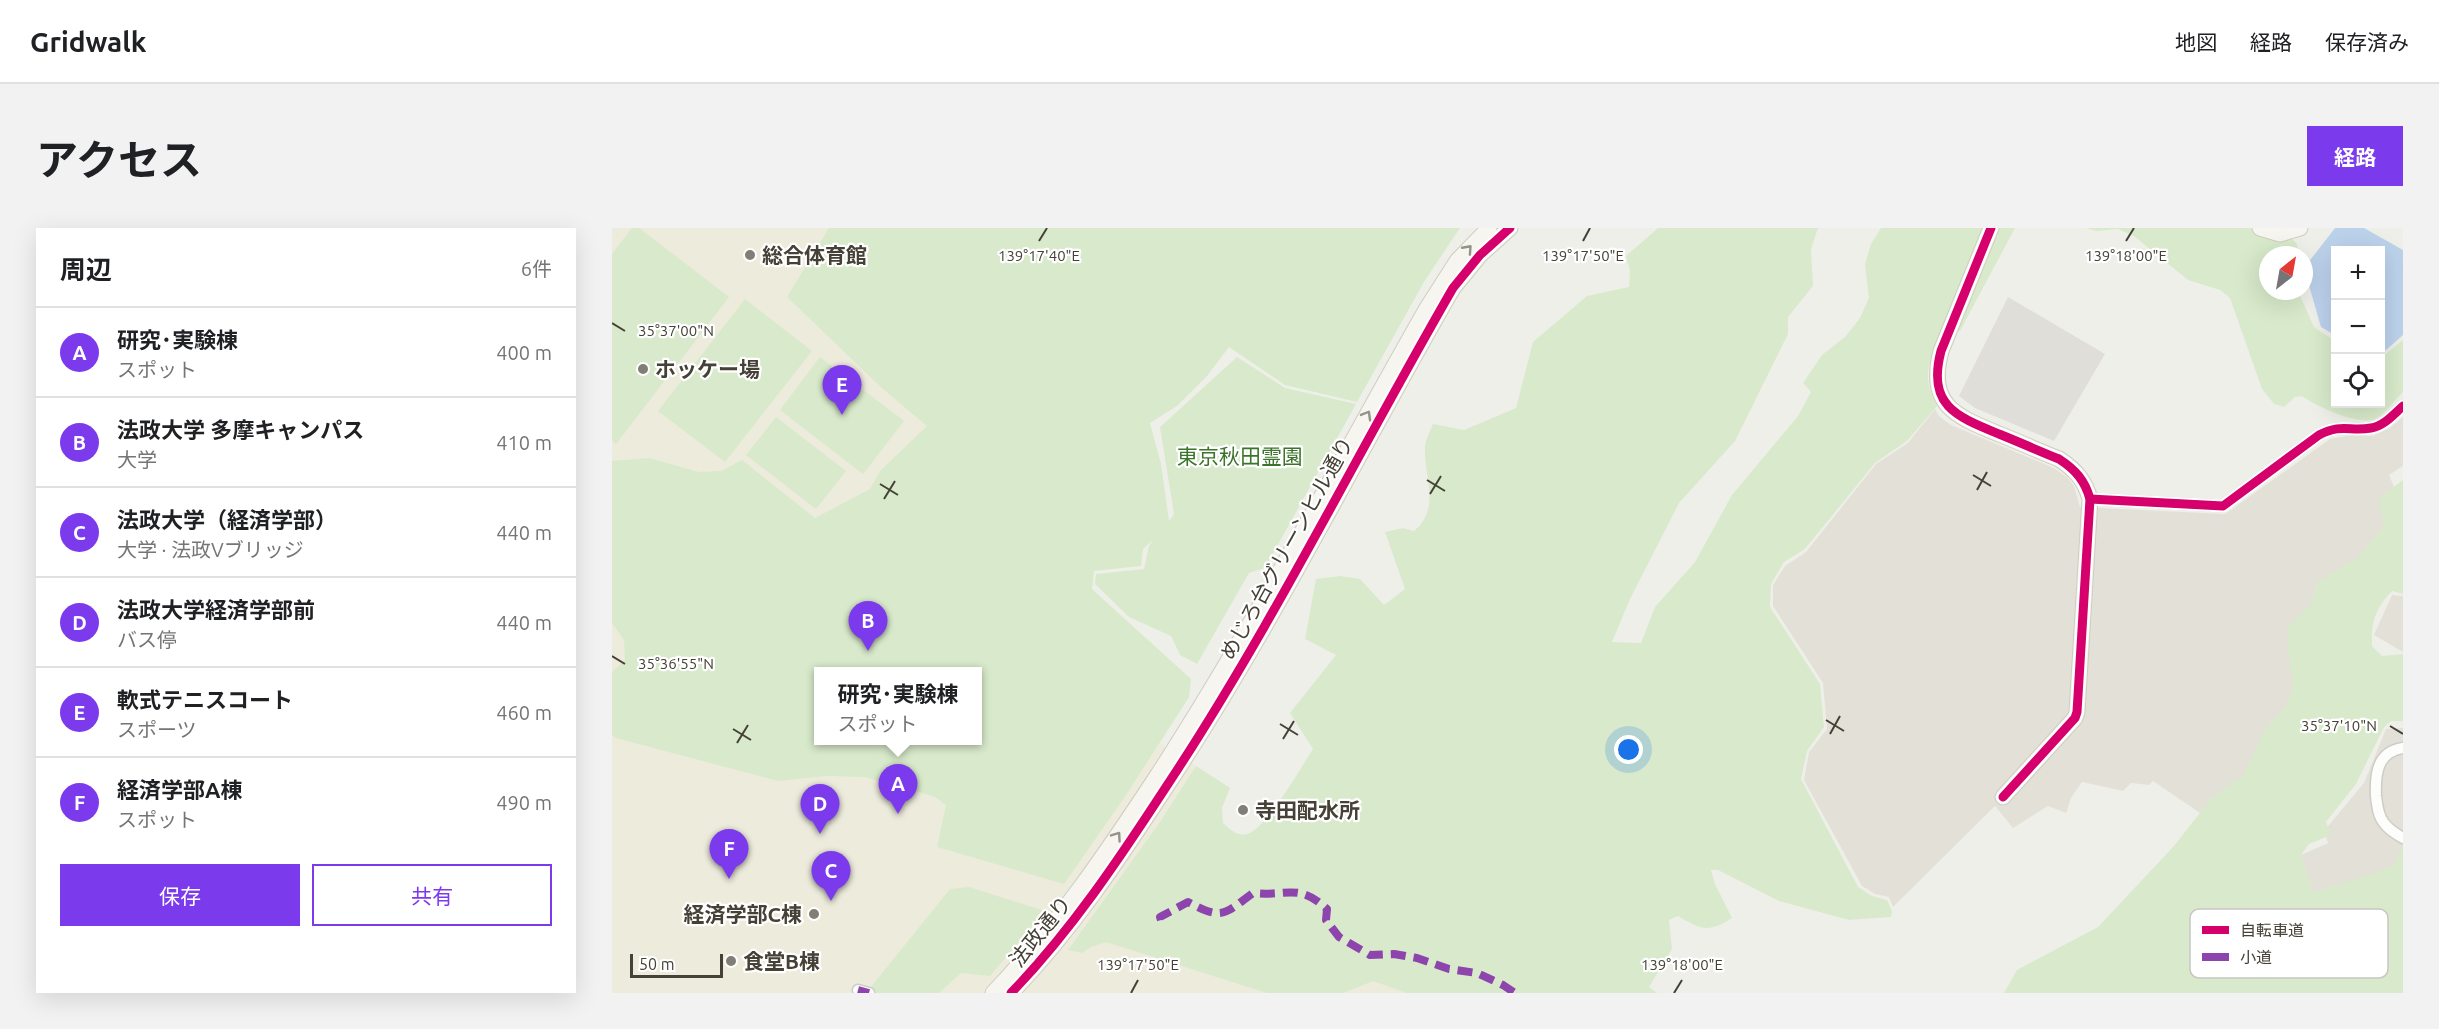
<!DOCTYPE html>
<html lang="ja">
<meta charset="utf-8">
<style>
:root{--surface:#fff;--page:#f2f2f2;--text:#202124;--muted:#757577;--line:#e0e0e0;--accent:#7c3aed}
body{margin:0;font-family:Ubuntu,"Noto Sans JP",sans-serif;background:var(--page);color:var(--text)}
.controls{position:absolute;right:18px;top:18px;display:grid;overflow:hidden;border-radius:0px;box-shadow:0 6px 24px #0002}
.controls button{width:54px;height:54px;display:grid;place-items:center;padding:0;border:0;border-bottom:2px solid var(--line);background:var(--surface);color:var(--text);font:30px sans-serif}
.compass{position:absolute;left:1647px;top:18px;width:54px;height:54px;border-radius:50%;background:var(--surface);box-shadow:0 6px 24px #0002;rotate:31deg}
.scale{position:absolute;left:18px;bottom:15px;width:93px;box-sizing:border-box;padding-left:6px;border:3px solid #454136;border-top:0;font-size:16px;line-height:21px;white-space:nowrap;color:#454136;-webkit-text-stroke:4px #fff;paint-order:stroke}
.you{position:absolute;left:1017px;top:522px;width:21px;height:21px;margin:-15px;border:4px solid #fff;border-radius:50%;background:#1a73e8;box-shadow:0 0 0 9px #1a73e833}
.badge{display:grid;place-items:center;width:39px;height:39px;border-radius:50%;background:var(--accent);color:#fff;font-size:20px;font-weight:700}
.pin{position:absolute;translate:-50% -50px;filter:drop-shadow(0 2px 3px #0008)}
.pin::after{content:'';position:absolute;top:32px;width:21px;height:18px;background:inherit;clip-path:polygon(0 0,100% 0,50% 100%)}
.popup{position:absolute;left:202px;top:439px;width:168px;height:78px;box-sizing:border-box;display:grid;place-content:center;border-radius:0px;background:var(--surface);filter:drop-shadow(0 2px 4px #0005);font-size:20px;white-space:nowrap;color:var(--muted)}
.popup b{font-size:22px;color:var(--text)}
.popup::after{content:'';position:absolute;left:50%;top:100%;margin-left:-12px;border:12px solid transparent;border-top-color:var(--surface)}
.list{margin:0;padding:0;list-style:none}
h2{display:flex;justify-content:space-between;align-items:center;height:78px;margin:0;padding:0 24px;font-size:26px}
h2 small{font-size:20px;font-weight:400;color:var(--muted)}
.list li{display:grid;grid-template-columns:39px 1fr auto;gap:18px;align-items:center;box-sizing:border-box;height:90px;padding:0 24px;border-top:2px solid var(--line)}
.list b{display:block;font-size:22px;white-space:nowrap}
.list p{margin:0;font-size:20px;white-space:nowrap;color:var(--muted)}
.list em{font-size:20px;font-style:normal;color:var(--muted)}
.actions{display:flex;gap:12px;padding:18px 24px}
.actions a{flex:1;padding:14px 0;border:2px solid var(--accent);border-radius:0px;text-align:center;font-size:21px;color:var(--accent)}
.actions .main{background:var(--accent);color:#fff}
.icon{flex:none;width:33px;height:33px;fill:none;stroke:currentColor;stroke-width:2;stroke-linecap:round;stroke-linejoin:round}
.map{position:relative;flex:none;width:1791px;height:765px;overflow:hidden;border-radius:0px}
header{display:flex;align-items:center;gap:36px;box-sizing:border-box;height:84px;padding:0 30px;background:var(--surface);border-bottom:2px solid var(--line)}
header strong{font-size:28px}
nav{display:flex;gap:33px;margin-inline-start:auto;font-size:21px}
.intro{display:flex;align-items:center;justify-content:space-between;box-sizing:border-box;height:144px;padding:0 36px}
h1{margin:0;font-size:42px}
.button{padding:15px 27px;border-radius:0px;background:var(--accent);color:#fff;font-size:21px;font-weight:700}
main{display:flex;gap:36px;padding:0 36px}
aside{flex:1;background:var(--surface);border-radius:0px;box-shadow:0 6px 24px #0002}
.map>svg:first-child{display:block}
.residential{fill:#e3e1d7}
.industrial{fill:#e0ded8}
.education{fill:#edebdc;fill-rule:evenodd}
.green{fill:#d8eacb;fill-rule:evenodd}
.water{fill:#bcd2eb}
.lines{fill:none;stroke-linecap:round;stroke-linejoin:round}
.street-casing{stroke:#cdcdc7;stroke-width:13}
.secondary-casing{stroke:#cecdc1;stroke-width:17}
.street{stroke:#fdfdfc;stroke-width:10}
.secondary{stroke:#f6f5ef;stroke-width:15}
.quiet{stroke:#8e44ad;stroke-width:8;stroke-dasharray:15 8;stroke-linecap:butt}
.cycleway-casing{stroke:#fff;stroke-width:13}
.cycleway{stroke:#d6006c;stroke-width:9}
.oneway{stroke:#959289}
.ticks{fill:none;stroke:#454136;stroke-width:2}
.poi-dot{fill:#807e75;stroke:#fff;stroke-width:2}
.labels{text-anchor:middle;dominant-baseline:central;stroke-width:4.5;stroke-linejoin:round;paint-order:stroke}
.poi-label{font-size:21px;font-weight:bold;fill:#454136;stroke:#fff;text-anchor:start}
.park-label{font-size:21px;fill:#3d742c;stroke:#fff}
.street-label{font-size:21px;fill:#454136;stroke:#fff}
.key{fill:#fff;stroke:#c7c6c3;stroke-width:1.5}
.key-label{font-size:16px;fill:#454136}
.ticks-label{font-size:15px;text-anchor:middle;fill:#454136;stroke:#fff;stroke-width:4.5;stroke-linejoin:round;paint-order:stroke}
</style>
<header>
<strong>Gridwalk</strong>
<nav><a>地図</a><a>経路</a><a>保存済み</a></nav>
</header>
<div class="intro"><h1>アクセス</h1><a class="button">経路</a></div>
<main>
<aside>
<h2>周辺<small>6件</small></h2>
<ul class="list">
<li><span class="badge">A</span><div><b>研究･実験棟</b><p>スポット</p></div><em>400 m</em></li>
<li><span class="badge">B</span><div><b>法政大学 多摩キャンパス</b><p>大学</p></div><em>410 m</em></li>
<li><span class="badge">C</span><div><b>法政大学（経済学部）</b><p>大学 · 法政Vブリッジ</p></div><em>440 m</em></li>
<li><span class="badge">D</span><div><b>法政大学経済学部前</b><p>バス停</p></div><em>440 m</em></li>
<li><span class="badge">E</span><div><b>軟式テニスコート</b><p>スポーツ</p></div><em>460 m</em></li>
<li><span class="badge">F</span><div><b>経済学部A棟</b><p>スポット</p></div><em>490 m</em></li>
</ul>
<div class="actions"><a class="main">保存</a><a>共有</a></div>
</aside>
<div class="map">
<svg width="1791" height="765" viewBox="0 0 1791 765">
<rect width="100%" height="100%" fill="#efefea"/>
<g class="residential">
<polygon points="1323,181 1327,188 1339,197 1442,240 1455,249 1462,258 1468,279 1613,286 1718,211 1740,207 1761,208 1778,200 1791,189 1791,238 1777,247 1784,263 1783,280 1610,600 1541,553 1537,557 1519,555 1511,563 1470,554 1459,570 1454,585 1436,578 1401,600 1383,578 1281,679 1277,669 1263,666 1250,658 1192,552 1197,524 1215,501 1211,455 1161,378 1161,357 1173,338 1194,324 1264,236 1296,215"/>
<polygon points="1780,367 1791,368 1791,424 1762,407"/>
<polygon points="1791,500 1791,661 1711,699 1682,630 1716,615 1712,603 1752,555 1774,501"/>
</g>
<polygon class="industrial" points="1396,69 1493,126 1442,213 1363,180 1347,168"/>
<path class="education" d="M 0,0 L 382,0 L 448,377 L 577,469 L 548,515 L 618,560 L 606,581 L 608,602 L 945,765 L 0,765 ZM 206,444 L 366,444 L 366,512 L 206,512 Z"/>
<g class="green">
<polygon points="20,0 27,0 117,69 4,216 0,212 0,26"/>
<path d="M 217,0 L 848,0 L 812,54 L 745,174 L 673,157 L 617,119 L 595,148 L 565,178 L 538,195 L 549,236 L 557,293 L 562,286 L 548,199 L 625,129 L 673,160 L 744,176 L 653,340 L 637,345 L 585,436 L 568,427 L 559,408 L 517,389 L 483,356 L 484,346 L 532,341 L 537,318 L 541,312 L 531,321 L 529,338 L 482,343 L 480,361 L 579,451 L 577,469 L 512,570 L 452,656 L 325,619 L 334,577 L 323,569 L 307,564 L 253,549 L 214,548 L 166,553 L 4,510 L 0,507 L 0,444 L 13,432 L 12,412 L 0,395 L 0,233 L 37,230 L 87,244 L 109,243 L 130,232 L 203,290 L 258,261 L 268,243 L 315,198 L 271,161 L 175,69 ZM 206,444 L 366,444 L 366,512 L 206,512 Z"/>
<path d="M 1046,0 L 1206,0 L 1199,21 L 1201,58 L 1176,89 L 1176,106 L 1123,213 L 1067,275 L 1018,371 L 1000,414 L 1029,415 L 1043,379 L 1083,334 L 1120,267 L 1186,188 L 1199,164 L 1191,155 L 1210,127 L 1233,109 L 1248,90 L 1257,70 L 1253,36 L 1259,16 L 1269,0 L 1403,0 L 1348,103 L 1333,97 C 1319,128 1307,146 1325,178 L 1295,213 L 1263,235 L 1193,321 L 1172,334 L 1159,356 L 1158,379 L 1208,456 L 1212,499 L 1195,523 L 1189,551 L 1246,659 L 1260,668 L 1275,672 L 1280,683 L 1279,689 L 1237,692 L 1167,673 L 1106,642 L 1099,642 L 1103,656 L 1120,690 C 1097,705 1089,702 1066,688 L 1057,692 L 1060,721 L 1037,759 L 1045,765 L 795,765 L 761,753 L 731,765 L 655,765 L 494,714 L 479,719 L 470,725 L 456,722 L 548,594 L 584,538 L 618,560 L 610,580 L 611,595 C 618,601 625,609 635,606 C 655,600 689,539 701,521 L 678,485 L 724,427 L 693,411 L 704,351 L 728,348 L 748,351 L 772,377 L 793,361 L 773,304 L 791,300 L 802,303 C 830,280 811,248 813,218 C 814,211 818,203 821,196 L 852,202 L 904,180 L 921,114 L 975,68 L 1017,59 L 1018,43 L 1014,28 Z"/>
<path d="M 1474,0 L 1637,0 L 1663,11 L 1680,11 L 1685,16 L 1686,27 L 1656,27 L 1656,63 L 1686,63 L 1702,99 L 1723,113 L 1724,176 L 1768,176 L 1769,130 L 1791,112 L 1791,164 C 1783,172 1772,187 1763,191 C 1746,198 1704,178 1690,168 L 1683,169 L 1672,179 L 1662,176 L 1650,161 L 1618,70 L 1608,62 L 1576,52 L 1522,8 L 1506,1 L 1484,3 Z"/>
<polygon points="133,71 200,123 113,234 46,183"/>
<polygon points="208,129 292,193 251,246 168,182"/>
<polygon points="164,189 234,243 204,281 134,227"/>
<path d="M 1791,252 L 1791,366 L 1780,363 C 1763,381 1759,394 1760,418 L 1770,428 L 1791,426 L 1791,493 L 1779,493 L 1772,499 L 1744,556 L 1714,594 L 1719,607 L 1697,616 L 1689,627 L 1701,664 L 1758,647 L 1782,637 L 1791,617 L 1791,765 L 1392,765 L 1405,742 L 1486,699 L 1562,618 L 1598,572 L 1632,546 L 1652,503 L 1676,476 L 1681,454 L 1675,413 L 1677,398 L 1700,375 L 1704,355 L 1745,330 L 1772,298 L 1767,270 Z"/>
<polygon points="357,659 433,683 378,748 349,745 327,765 254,765 338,661"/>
</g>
<polygon class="water" points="1723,0 1752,0 1791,22 1791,107 1774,122 1769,123 1768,22 1724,22 1723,107 1709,99 1692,40"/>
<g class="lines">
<defs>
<g id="street">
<path d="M 1478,271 L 1611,278 L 1707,207 C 1730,195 1738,204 1759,200 C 1772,198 1782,186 1791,178"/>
<path d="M 1791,520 C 1765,524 1763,546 1764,568 C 1765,577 1766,588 1772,595 C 1777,602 1784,606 1791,610"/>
<polyline points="246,762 257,765"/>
</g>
<g id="secondary">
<path d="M 1379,0 L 1329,123 C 1315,177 1343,188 1387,206 C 1407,214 1427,223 1447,231 C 1464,242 1473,253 1478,271 L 1465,484 L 1463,490 L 1391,569"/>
<polyline points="1648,0 1668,6 1688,0"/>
<path d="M 381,765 C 444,699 495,624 545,548 C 643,397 726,236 815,80 L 845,33 L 877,0"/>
<path d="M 399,765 C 459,703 507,631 554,559 C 660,399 745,226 841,60 L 868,27 L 898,0"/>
</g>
</defs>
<use href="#street" class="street-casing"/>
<use href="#secondary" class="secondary-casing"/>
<use href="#street" class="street"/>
<use href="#secondary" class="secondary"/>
<g class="quiet">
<path d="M 549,692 L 548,689 L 576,674 C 611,693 612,686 641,665 C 674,669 686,654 715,681 L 714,692 L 727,709 L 758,727 L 782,726 L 805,730 L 837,741 L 865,745 L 891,757 L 903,765"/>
<polyline points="246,762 257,765"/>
</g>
<defs>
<g id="cycleway">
<path d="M 1379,0 L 1329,123 C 1315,177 1343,188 1387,206 C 1407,214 1427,223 1447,231 C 1464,242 1473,253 1478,271 L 1465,484 L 1463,490 L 1391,569"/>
<path d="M 1478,271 L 1611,278 L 1707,207 C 1730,195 1738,204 1759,200 C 1772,198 1782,186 1791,178"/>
<path d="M 399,765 C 459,703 507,631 554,559 C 660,399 745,226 841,60 L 868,27 L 898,0"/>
</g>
</defs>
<use href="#cycleway" class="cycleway-casing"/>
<use href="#cycleway" class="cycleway"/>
</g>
<defs><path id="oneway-chevron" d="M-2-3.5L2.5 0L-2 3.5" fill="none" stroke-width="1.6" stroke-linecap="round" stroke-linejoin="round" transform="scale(1.5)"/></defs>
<g class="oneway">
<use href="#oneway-chevron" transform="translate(856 21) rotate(-48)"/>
<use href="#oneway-chevron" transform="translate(755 187) rotate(-60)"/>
<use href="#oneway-chevron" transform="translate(505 608) rotate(-55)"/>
</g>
<path class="ticks" d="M 427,13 L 435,0M 971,13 L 978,0M 1514,13 L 1522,0M 0,95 L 13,103M 1361,247 L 1379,258M 815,252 L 833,263M 268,256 L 286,267M 1365,262 L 1375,244M 818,266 L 829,248M 272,271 L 283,253M 0,428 L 13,436M 1214,492 L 1232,503M 668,496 L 686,507M 1778,498 L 1791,506M 121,501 L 139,512M 1218,506 L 1228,488M 671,511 L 682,493M 125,515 L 136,497M 519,765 L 526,752M 1062,765 L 1070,752"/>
<g class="poi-dot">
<circle cx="138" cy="27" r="6"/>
<circle cx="31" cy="141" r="6"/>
<circle cx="631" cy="582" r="6"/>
<circle cx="202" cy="686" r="6"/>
<circle cx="119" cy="733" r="6"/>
</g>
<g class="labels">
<g class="poi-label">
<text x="150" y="27">総合体育館</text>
<text x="43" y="141">ホッケー場</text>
<text x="643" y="582">寺田配水所</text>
<text x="190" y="686" text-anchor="end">経済学部C棟</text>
<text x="131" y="733">食堂B棟</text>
</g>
<g class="park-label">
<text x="628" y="228">東京秋田霊園</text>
</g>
<g class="street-label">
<text transform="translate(674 320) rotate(-61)">めじろ台グリーンヒル通り</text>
<text transform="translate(428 703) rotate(-51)">法政通り</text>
</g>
</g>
<rect x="1578" y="681" width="198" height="69" rx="9" class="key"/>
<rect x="1590" y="698" width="27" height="8" fill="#d6006c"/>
<rect x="1590" y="725" width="27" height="8" fill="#8e44ad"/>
<g class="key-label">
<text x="1628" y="708">自転車道</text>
<text x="1628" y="735">小道</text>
</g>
<g class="ticks-label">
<text x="427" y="33">139°17'40"E</text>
<text x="971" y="33">139°17'50"E</text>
<text x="1514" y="33">139°18'00"E</text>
<text x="64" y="108">35°37'00"N</text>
<text x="64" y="441">35°36'55"N</text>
<text x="1727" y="503">35°37'10"N</text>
<text x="526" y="742">139°17'50"E</text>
<text x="1070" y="742">139°18'00"E</text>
</g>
</svg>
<div class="controls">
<button>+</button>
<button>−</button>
<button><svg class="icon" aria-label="locate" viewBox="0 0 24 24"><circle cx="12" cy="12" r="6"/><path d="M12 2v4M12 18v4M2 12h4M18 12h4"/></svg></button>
</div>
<svg class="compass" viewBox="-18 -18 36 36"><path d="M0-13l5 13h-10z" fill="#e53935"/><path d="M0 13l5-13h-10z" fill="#757577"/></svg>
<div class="scale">50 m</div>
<div class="you"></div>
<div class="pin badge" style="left:286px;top:586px">A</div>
<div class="popup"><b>研究･実験棟</b>スポット</div>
<div class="pin badge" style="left:256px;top:423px">B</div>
<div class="pin badge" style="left:219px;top:673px">C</div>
<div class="pin badge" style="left:208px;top:606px">D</div>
<div class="pin badge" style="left:230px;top:187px">E</div>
<div class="pin badge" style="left:117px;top:651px">F</div>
</div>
</main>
